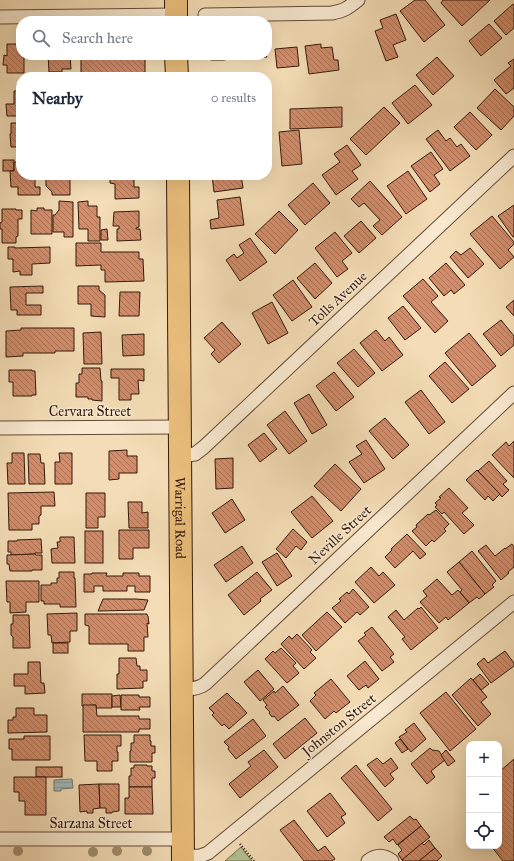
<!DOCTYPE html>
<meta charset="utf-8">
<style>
:root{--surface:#fff;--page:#f2f2f3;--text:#1f2937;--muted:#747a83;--line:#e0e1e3}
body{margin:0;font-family:"IM FELL Great Primer",serif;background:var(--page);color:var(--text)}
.controls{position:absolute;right:12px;bottom:12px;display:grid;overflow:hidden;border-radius:8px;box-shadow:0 4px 16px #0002}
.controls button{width:36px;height:36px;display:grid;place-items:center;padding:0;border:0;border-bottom:1px solid var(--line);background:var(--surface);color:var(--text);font:20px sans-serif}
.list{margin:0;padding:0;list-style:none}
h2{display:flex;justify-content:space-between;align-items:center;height:52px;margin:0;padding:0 16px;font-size:17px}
h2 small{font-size:13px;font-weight:400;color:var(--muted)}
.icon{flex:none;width:22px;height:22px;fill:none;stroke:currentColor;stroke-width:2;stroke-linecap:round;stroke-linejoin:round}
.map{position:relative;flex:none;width:514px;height:861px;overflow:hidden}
.search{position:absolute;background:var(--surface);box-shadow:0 4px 16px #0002;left:16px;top:16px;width:256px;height:44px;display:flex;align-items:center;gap:10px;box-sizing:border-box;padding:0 14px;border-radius:16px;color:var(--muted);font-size:15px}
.panel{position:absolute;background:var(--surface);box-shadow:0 4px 16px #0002;left:16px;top:72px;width:256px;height:108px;border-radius:16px}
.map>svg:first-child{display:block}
.park{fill:url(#park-tufts);stroke:#756e4e}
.water{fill:url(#water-rules);stroke:#767973}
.building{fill:url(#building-back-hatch);stroke:#35190b}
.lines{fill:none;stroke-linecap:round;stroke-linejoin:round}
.street-casing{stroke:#654a36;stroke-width:15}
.highway-casing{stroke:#35190b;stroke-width:24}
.path{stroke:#35190b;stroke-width:2.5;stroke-dasharray:1 2;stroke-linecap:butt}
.street{stroke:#f8e9d0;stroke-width:13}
.highway{stroke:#eabe7b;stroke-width:22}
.tree{fill:#a08d6e}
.labels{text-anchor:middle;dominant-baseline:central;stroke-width:3;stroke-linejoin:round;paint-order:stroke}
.street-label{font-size:14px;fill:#35190b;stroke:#f8e9d0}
</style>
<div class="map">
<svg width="514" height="861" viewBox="0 0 514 861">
<defs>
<pattern id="park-tufts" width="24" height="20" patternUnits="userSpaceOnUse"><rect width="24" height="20" fill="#b5c292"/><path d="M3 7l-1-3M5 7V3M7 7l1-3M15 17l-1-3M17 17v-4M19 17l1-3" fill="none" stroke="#9ca67d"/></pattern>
<pattern id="water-rules" width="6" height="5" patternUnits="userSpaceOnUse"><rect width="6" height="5" fill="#a1b9b9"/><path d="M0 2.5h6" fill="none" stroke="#8b9e9e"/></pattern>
<pattern id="building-back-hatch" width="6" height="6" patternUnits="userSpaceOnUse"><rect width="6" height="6" fill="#d38d6b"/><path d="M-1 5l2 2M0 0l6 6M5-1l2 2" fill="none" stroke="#ac7256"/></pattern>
</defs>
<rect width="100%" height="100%" fill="#f4ddb6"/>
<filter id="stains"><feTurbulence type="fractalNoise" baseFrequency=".005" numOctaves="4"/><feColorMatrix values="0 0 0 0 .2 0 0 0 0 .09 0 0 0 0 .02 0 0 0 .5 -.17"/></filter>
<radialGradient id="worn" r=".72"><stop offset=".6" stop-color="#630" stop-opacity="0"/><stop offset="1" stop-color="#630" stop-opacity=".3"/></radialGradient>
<polygon class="park" points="241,847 252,861 225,861"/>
<polygon class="water" points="72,779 73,788 61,789 61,791 54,791 54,780"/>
<g class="building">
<polygon points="415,0 425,0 445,25 424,42 400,11"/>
<polygon points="443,0 490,0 462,26 441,3"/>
<polygon points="513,4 514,6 514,28 506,35 494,21"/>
<polygon points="396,14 406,40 393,45 398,57 386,61 375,31 383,28 380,20"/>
<polygon points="489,24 502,38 481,56 469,41"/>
<polygon points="7,44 21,44 21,55 24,55 24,73 7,73 7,65 3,65 4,55 7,56"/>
<polygon points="321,44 321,48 332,47 334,60 338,60 339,70 309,74 305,46"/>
<polygon points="297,47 299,66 277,68 275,49"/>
<polygon points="48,55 70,55 71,69 62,69 62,72 49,72"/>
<polygon points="81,55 98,55 98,58 102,58 102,55 145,55 145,73 81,73"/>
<polygon points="210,55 224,55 225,60 211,60"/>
<polygon points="250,55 266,55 267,57 251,59"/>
<polygon points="437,57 454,76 433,95 416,75"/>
<polygon points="514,59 514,88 506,94 494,80 511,66 508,63"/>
<polygon points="17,84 21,84 21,116 7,116 6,104 14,104 14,91 17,91"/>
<polygon points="415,85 432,105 408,124 392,103"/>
<polygon points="495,89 514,107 514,116 501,130 477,108"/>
<polygon points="342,107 342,127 290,129 290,109"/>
<polygon points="384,107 400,123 366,155 350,139"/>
<polygon points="470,112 492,135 476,150 454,127"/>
<polygon points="11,123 21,123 21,147 11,147 10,134 11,134"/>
<polygon points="299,130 302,164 282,166 279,132"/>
<polygon points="438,130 446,141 450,138 457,147 461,144 470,156 450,171 426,139"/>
<polygon points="347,145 361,165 352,171 358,179 336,195 322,175 340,162 334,154"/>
<polygon points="431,152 443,169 434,175 440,184 430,192 411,166"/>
<rect x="3" y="160" width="11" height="11"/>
<polygon points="14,162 21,162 21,175 35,175 35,187 40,187 40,195 18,195 18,187 11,187 10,171 14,171"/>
<polygon points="408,171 427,199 406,214 387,186"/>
<polygon points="46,175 73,175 73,176 70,176 70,195 52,195 52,192 46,186"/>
<polygon points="110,175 134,175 134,187 139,187 139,198 115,199 115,184 110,183"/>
<polygon points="212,175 241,175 243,188 214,192"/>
<polygon points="370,181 402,217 382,235 373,226 380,220 364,203 359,207 351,199"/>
<polygon points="313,183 330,203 305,225 288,205"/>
<polygon points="240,197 244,225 211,229 210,220 219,218 217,200"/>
<polygon points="59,201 73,202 73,237 64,237 64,232 53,232 53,215 55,215 59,210"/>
<polygon points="88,201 88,206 97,206 97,217 100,217 100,241 88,241 88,229 79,229 78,202"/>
<polygon points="514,205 514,237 513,237 498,216"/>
<polygon points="37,208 44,208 44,210 52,210 52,234 31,234 31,210 37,211"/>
<polygon points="2,209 16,209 16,210 22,210 22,219 18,219 18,236 16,237 16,243 2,243 2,229 0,229 0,223 2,222"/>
<polygon points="139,211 139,227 136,228 136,229 140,229 141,240 117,241 117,229 119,229 119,226 113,226 114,212"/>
<polygon points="279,211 298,230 275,254 255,234"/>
<polygon points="492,216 514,242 514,244 508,250 514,257 500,269 470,234"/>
<polygon points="361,221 376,238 359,253 344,236"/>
<polygon points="107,229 108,240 101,240 101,230"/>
<polygon points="335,232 352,253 342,261 348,269 337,277 315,248"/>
<polygon points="250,238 267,262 240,281 226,260 234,254 237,258 244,253 239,245"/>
<polygon points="76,243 101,243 101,252 139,252 139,259 143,259 144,281 105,282 105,270 101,270 101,265 76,266"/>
<polygon points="8,247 15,247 15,248 50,247 50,263 32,264 32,275 20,275 20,271 13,272 13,259 8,259"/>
<polygon points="470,248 484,264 468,278 450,257 456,251 461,255"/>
<polygon points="315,263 332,283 315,299 297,278"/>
<polygon points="446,263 465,285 454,294 451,290 444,296 429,278"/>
<polygon points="423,279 438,296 431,302 448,321 435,333 403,296"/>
<polygon points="293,280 312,307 292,321 273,295"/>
<polygon points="43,286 43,293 26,293 26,305 41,305 41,315 17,315 17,310 11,310 10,287"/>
<polygon points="78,286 99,286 99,290 105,295 105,317 91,316 91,304 78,304"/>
<polygon points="120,292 140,292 139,316 119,316"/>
<polygon points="514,300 514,316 506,307"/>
<polygon points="272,302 288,333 268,344 252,313"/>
<polygon points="403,306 421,328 405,340 388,318"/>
<polygon points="501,320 514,336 514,345 501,356 483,334"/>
<polygon points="222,322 241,344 219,363 211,354 215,350 204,338"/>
<polygon points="21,328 74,328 74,351 55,351 55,353 23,353 23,356 6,357 6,331 21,330"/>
<polygon points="376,330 385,341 389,337 403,355 382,371 360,343"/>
<polygon points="101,332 102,364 84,364 83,333"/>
<polygon points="469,333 496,366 472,386 445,353"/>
<polygon points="144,334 144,355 123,356 122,335"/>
<polygon points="354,349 375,373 358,387 337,363"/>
<polygon points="445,362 469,389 452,403 429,376"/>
<polygon points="82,368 100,368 101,381 102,381 102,401 92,400 92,399 88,399 88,397 76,397 76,383 79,383 79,374 82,374"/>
<polygon points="111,369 144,369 144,381 138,380 139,394 131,394 131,400 119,400 119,378 111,378"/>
<polygon points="9,370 32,370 32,371 35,371 36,395 32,395 32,396 13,396 13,382 9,382"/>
<polygon points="334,372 354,397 336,411 316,386"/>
<polygon points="421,390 445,422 429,434 405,402"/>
<polygon points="309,394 327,425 312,434 294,403"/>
<polygon points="285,411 307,441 289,454 267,425"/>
<polygon points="385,418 409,445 393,459 369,431"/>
<polygon points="264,433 277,449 260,462 248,445"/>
<polygon points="366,440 385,469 364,483 349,462 362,454 356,446"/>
<polygon points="514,441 514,478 492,455 506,442 509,446"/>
<polygon points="127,450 127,456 137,456 137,473 119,473 119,479 109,480 109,451"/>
<polygon points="12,453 24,453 25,484 8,484 7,463 12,463"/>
<polygon points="59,453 72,453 72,484 55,484 55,462 60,462"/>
<polygon points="28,454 40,454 41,463 44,463 45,484 29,484"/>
<polygon points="233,458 233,488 216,489 215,459"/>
<polygon points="489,461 507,481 503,484 509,490 502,497 478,471"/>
<polygon points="335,464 361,489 341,511 314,486"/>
<polygon points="477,470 500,494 493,501 488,496 485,500 466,480"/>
<polygon points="449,488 468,508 462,513 474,525 464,534 444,512 442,514 435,507 437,505 435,503 441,498 439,497"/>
<polygon points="54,492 55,506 41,506 41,515 39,516 39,524 32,524 32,530 9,530 8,493"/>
<polygon points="86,493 105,493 105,517 98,517 98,528 86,528"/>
<polygon points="312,496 333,521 312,538 291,512"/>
<polygon points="232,499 245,520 225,533 212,513"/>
<polygon points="128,502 142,502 142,513 148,512 148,528 129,528"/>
<polygon points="436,510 449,524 444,529 446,531 434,542 432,540 426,546 412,531 417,527 416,525 428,514 429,515"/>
<polygon points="293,529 307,542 301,550 296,546 286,558 276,549"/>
<polygon points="119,530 149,530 149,548 133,548 133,559 119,559"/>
<rect x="85" y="531" width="18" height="32"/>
<polygon points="407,534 426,554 420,559 413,551 395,568 385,557 392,550 391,549"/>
<polygon points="60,537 74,537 75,563 52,563 51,549 58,548 57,542 60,542"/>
<polygon points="41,539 42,553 35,553 35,554 11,555 11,552 8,552 8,541 17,541 17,540"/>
<polygon points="512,544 514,547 514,567 508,572 509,573 501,580 478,551 486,545 495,556 505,548 505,549"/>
<polygon points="242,546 253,563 226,582 214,565"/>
<polygon points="472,551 496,581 492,585 494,587 485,594 459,562"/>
<polygon points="277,553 292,576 277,586 262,562"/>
<polygon points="35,554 36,555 42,555 42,570 32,570 32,571 10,571 9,564 7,564 7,555"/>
<polygon points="459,562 485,594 479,599 477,597 469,603 460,592 462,590 447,572"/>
<polygon points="371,567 379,576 383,572 395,585 374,603 355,582"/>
<polygon points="59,572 74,572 74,578 75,578 76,607 60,607 60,604 44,604 44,601 41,601 41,585 51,585 51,583 57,583 57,578 59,578"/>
<polygon points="257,572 272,590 260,599 261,601 244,615 228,595"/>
<polygon points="92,573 107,573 106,576 123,576 123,573 139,573 139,576 150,576 150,592 135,592 135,586 127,586 127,591 103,591 103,586 94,586 94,592 84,592 84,574 92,574"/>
<polygon points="437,579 452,595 458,590 469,603 448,620 446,617 439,623 420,602 427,596 423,591"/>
<polygon points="6,581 39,581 39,602 26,602 26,612 10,613 10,602 7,602"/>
<polygon points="353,589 369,607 360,615 357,612 345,623 332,608 341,601 339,599 347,592 349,594"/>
<polygon points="103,599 136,599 148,600 144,610 98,611"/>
<polygon points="421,607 438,628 411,650 402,639 405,637 388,617 396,610 404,620 418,608 419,609"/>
<polygon points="327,612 342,627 316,651 302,635"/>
<polygon points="77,613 77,631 70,631 70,642 52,643 51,635 48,635 47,614"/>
<polygon points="85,614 147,614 147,615 148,616 149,624 147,623 148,637 144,637 144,651 128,651 128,644 89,644 89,626 85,625"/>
<polygon points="13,615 29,615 30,648 13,648 13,637 11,635 11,624 13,624"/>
<polygon points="372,627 394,654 390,657 394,662 382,671 358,641 366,635 364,633"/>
<polygon points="297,634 312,650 310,652 316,658 304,669 281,644 289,636 292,639"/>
<rect x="53" y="643" width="15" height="10"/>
<polygon points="281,648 296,663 293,666 299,673 287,683 265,659 273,651 275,653"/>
<polygon points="505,651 514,663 514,666 491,683 477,664 484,658 488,663"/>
<polygon points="119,658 136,658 137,666 140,666 140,670 147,670 147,681 143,681 143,688 117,689 117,674 119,674"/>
<polygon points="365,661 379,679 368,688 366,685 359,690 347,676"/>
<polygon points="28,662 40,662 41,683 44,683 45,693 25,694 25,686 14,686 14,674 28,674"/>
<polygon points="258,670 274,689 260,701 244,682"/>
<polygon points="480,674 489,684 481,690 473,680"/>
<polygon points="471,678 487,697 481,702 491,714 478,726 452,695"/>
<polygon points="331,679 350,702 336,713 334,711 325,719 310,701 316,695 314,693"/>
<polygon points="283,686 299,705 278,721 274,716 272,717 269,713 270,712 265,707 267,705 263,700 274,691 275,693"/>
<polygon points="446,692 476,729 450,751 420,713"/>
<polygon points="227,693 237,703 238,703 247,713 229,729 224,724 222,726 212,715 214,713 209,708"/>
<polygon points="82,694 112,694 112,708 96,708 96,705 82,706"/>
<polygon points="120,695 121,707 112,707 112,696"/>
<polygon points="121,695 139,695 139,697 150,697 150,707 139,707 140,710 121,710"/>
<polygon points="83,705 96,705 97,716 139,716 139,719 150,719 150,729 139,729 139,732 83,732"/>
<polygon points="16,708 34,708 34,715 47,715 47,732 8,733 8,720 13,720 13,717 16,717"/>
<polygon points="305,718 317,733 285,759 273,744"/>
<polygon points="253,719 266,736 236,759 228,749 229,747 224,742"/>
<polygon points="414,723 426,739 411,752 399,737 407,732 405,730"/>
<polygon points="84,735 121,735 121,746 117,746 117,752 118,752 118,761 112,761 112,771 97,771 97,761 85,761"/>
<polygon points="134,735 150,735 150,741 151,741 151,746 155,746 155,753 152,753 152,762 130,762 130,751 131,751 131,743 134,743"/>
<polygon points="24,736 50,736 50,760 12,760 12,749 9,749 9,739 24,739"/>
<polygon points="400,739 408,749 402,753 395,743"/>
<polygon points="430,748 432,750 439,751 445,760 431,771 435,777 427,784 411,764"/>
<polygon points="264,750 278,767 240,798 229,784 251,766 248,762"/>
<polygon points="446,750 455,761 448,766 441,755"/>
<polygon points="377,758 383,764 391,758 398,768 390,774 394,779 385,787 367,765"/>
<polygon points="514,759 514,861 503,861 491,846 499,846 499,809 501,808 499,805 499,772"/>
<polygon points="134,765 147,765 147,766 152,766 152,771 155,771 155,778 152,778 152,787 129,787 129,776 131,776 131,768 134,768"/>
<polygon points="356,765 392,809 378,821 341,778"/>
<rect x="36" y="767" width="26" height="10"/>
<polygon points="14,777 46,777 46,815 25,815 25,801 19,801 19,792 14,792"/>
<polygon points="99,784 100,808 93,809 93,813 87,813 87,811 80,812 79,785"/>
<polygon points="99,784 119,784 119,811 112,812 112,813 106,813 106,808 100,808"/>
<polygon points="129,787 152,787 153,814 125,814 125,798 129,798"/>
<polygon points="330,793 346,814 341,817 345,823 327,837 307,811"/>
<polygon points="410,816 414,820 416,819 421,826 397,845 393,839 389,842 384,837"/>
<polygon points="294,820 318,851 325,846 335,859 332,861 304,861 280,830"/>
<polygon points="421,826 430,837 402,860 398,854 402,850 398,845"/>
<polygon points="429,840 435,848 419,861 403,861 402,860 422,843 424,845"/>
<polygon points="435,848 442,856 437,861 419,861"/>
</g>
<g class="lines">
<defs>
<g id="street">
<path d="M 205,15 L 332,13 C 344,11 348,8 358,0"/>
<polyline points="0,17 176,15"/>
<polyline points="0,428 180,427"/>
<polyline points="180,456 195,454 204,447 514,156"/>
<path d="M 182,689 C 190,689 198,689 205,684 L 514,393"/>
<polyline points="0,839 183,839"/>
<polyline points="183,861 183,857 200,856 208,853 514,602"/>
<path d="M 368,861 C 376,855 384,855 392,861"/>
</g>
<g id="highway">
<polyline points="176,0 176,21"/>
<polyline points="176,55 177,77"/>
<path id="s1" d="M 178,175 L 183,861"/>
</g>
</defs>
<use href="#street" class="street-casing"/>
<use href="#highway" class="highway-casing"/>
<polyline class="path" points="240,844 254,861"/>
<use href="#street" class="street"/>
<use href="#highway" class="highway"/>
</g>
<g class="tree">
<circle cx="18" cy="851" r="5"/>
<circle cx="117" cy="851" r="5"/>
<circle cx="147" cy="851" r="5"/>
<circle cx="93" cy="852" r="5"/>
</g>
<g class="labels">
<g class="street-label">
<text transform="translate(338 299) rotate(-43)">Tolls Avenue</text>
<text x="90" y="411">Cervara Street</text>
<text stroke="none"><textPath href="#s1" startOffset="343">Warrigal Road</textPath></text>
<text transform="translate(340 535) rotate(-43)">Neville Street</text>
<text transform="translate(339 725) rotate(-39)">Johnston Street</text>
<text x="91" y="823">Sarzana Street</text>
</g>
</g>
<rect width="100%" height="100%" filter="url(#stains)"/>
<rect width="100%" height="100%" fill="url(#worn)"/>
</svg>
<div class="controls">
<button>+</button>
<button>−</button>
<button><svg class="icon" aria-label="locate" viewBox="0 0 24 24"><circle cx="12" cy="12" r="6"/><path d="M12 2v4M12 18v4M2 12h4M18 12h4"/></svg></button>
</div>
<div class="search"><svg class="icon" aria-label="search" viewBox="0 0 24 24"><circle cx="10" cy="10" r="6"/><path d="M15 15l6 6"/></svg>Search here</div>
<section class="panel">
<h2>Nearby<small>0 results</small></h2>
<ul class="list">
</ul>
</section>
</div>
